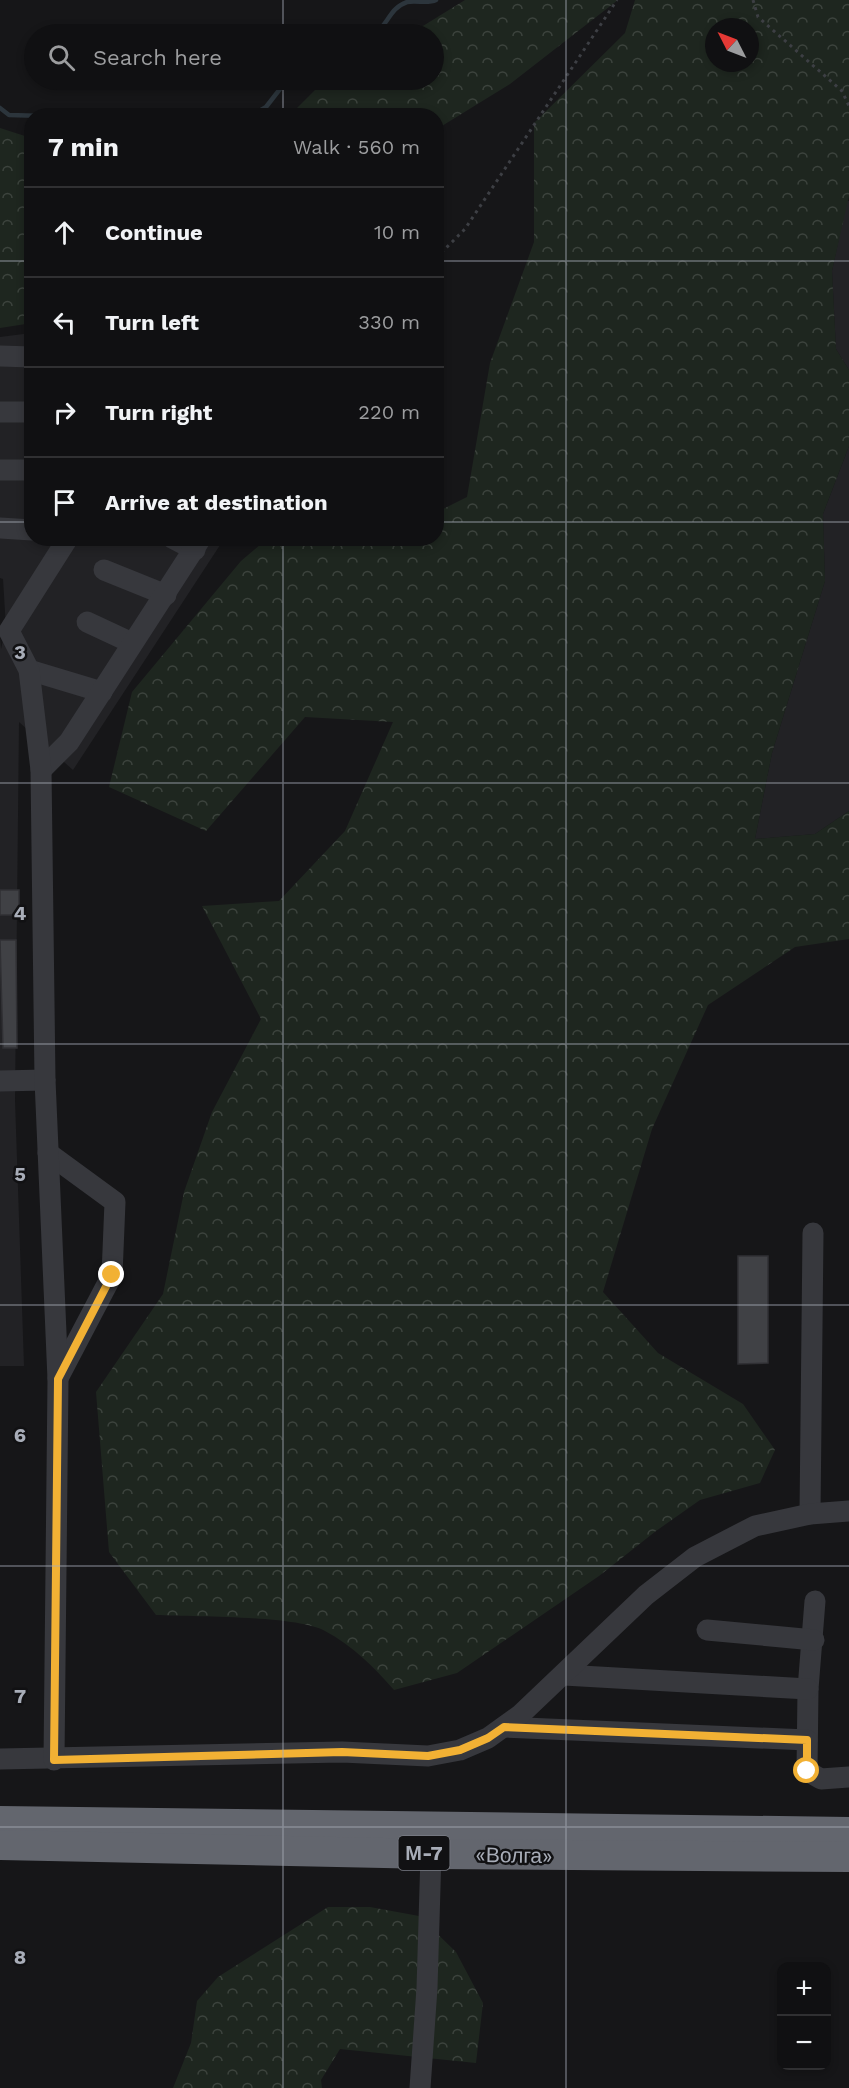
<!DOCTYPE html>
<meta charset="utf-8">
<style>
:root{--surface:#101012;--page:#19191b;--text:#f1f3f6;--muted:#9c9d9f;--line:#303032}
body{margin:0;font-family:"Work Sans",sans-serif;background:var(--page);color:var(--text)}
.controls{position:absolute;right:18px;bottom:18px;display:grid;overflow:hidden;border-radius:12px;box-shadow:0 3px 9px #0003}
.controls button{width:54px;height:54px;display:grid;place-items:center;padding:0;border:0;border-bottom:2px solid var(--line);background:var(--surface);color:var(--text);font:30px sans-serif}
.compass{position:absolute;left:705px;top:18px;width:54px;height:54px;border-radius:50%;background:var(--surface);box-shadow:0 3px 9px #0003;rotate:312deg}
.stop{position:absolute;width:18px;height:18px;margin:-14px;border:4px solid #f2b134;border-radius:50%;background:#fff}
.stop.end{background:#f2b134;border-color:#fff;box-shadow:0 2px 6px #0008}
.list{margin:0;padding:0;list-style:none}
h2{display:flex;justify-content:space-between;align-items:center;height:78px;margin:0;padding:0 24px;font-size:26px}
h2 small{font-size:20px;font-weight:400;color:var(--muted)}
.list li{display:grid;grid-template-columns:39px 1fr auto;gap:18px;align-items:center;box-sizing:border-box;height:90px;padding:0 24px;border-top:2px solid var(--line)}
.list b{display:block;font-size:22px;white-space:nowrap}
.list em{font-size:20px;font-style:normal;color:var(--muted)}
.icon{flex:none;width:33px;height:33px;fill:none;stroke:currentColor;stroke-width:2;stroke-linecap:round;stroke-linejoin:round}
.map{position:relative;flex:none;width:849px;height:2088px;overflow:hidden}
.search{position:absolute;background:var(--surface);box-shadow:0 3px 9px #0003;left:24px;top:24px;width:420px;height:66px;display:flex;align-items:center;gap:15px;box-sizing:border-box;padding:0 21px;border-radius:33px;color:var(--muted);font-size:22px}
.panel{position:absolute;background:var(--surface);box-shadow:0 3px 9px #0003;left:24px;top:108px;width:420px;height:438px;border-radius:24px}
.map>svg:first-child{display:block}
.built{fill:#222225}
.forest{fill:url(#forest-crowns);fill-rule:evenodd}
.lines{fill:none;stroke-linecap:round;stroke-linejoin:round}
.stream{stroke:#2c353c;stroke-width:4.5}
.building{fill:#404145;stroke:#303034;stroke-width:1.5}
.path{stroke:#3d3f44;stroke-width:3;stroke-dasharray:3 4.5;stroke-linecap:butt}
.minor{stroke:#37383d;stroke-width:21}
.highway{stroke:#63666e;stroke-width:30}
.route{stroke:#f2b134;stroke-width:8}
.grid{fill:none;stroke:#a8adb8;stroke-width:1.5;stroke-opacity:0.55}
.labels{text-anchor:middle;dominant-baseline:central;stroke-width:5;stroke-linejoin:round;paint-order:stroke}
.shield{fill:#111113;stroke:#7b7e86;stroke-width:1.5}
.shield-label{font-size:20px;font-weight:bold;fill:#a8adb8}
.street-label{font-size:21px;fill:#a8adb8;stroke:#111113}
.grid-label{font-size:20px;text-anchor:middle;font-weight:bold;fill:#a8adb8;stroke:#111113;stroke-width:5;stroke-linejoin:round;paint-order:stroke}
</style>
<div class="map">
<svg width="849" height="2088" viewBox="0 0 849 2088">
<defs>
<pattern id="forest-crowns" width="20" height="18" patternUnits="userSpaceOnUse" patternTransform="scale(1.5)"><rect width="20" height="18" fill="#1e261f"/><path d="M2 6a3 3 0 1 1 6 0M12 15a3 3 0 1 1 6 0" fill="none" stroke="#3c433d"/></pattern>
</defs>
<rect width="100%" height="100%" fill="#161618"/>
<g class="built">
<polygon points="847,201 849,201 849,370 836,349 832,271"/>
<polygon points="31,333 32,538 224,539 73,770 19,722 15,1100 24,1366 0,1366 0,638 1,649 6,628 3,579 0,578 0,337"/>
<polygon points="849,446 849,811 815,834 755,839 772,753 825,581 823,514"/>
</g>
<g class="forest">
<polygon points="465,0 618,0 510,84 437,129 436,116 290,115 325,80 434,80 434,34 410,34"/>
<path d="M 635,0 L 849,0 L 849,196 L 832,271 L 836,349 L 849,370 L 849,446 L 823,514 L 825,581 L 772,753 L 755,839 L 815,834 L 849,811 L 849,939 L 795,947 L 708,1005 L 652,1129 L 603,1292 L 658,1353 L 743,1404 L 775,1450 L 760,1483 L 700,1500 L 656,1531 L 599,1576 L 457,1673 L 394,1690 C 373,1666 353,1646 325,1631 C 295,1615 194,1617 156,1615 L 109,1552 L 96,1392 L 163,1294 L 184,1192 L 212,1112 L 261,1019 L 202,906 L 279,901 L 345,831 L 393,722 L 305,717 L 206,831 L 109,787 L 132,692 L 241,561 L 267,539 L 436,538 L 437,512 L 467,497 L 490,363 L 534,242 L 534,123 L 625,33 ZM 714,27 L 750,27 L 750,63 L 714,63 Z"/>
<polygon points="0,128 31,138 32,323 0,328"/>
<polygon points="328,1907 370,1907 419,1916 456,1952 483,2003 476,2063 340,2049 321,2080 322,2088 173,2088 191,2043 197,2001 218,1977"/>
</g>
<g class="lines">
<g class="stream">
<path d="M 374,34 C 388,26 389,8 407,2 C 416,0 428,4 436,0"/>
<polyline points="0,108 9,115 44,116"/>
<polyline points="173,116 179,116"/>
<polyline points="251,116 266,107 287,80"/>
</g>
</g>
<g class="building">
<rect x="0" y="890" width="19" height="25"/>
<polygon points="0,940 16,940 17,1048 3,1048"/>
<polygon points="738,1256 768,1256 768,1363 738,1364"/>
</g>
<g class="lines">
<g class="path">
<polyline points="753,0 758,17 842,91 849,106"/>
<polyline points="436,258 465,229 617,0"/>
</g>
<g class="minor">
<polyline points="0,356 32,357"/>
<polyline points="0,412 32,412"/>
<polyline points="0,470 32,470"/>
<polyline points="0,528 32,530"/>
<polyline points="172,538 195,550"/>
<polyline points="104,570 166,595"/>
<polyline points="87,622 132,643"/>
<polyline points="29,670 102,692"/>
<polyline points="41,770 69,742 201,538"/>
<polyline points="0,1081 45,1080"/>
<polyline points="48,1153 115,1202 112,1275 58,1378"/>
<polyline points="810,1514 813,1233"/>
<polyline points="815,1601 808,1689 807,1771 821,1779 849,1777"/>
<polyline points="707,1630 814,1640"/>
<polyline points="564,1675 808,1689"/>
<polyline points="504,1727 807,1740"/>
<polyline points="0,1759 342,1752 428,1756 460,1750 488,1738 520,1715 646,1595 695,1557 755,1526 810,1514 849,1511"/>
<polyline points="54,1760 58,1379 45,1080 41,770 29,670 9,631 68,538"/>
<polyline points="420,2088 427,1988 431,1854"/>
</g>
<g class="highway">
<polyline points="0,1821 849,1832"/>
<polyline points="0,1845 431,1854 849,1857"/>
</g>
</g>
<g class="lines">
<polyline class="route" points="112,1275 58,1379 54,1760 342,1752 428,1756 460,1750 488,1738 504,1727 807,1740 807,1771"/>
</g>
<path class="grid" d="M 283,0 L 283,34M 566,0 L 566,2088M 283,80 L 283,116M 0,261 L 32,261M 436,261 L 849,261M 0,522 L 32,522M 436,522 L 849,522M 283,538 L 283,2088M 0,783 L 849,783M 0,1044 L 849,1044M 0,1305 L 849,1305M 0,1566 L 849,1566M 0,1827 L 849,1827"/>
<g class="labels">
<rect class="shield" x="398.5" y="1836" width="51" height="34" rx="4.5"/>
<g class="shield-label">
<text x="424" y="1853">М-7</text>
</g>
<g class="street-label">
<text transform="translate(514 1855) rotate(1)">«Волга»</text>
</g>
</g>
<g class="grid-label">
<text x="20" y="659">3</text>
<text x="20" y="920">4</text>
<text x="20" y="1181">5</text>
<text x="20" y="1442">6</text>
<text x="20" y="1703">7</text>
<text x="20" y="1964">8</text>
</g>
</svg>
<div class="controls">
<button>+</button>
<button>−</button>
</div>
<svg class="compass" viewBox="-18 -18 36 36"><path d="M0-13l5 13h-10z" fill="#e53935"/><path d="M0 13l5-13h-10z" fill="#9c9d9f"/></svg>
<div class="stop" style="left:807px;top:1771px"></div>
<div class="stop end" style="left:112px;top:1275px"></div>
<div class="search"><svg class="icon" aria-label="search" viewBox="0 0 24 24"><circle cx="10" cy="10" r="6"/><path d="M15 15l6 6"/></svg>Search here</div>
<section class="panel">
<h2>7 min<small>Walk · 560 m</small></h2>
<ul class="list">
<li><svg class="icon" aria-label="ahead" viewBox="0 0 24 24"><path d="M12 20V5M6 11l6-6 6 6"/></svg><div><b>Continue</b></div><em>10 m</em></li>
<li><svg class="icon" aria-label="left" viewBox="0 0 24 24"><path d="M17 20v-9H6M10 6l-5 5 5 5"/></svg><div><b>Turn left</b></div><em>330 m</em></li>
<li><svg class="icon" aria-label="right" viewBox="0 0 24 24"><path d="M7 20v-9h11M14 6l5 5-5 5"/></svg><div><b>Turn right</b></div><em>220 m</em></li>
<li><svg class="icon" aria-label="arrive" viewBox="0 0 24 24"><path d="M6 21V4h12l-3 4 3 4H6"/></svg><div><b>Arrive at destination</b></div></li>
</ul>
</section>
</div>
